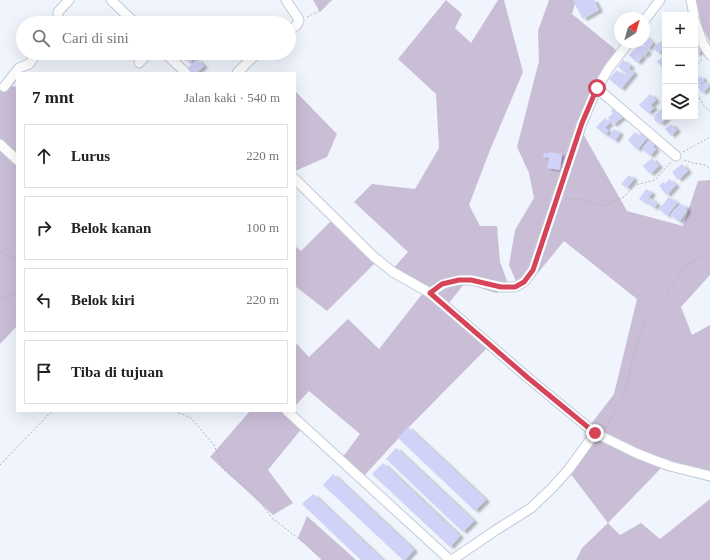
<!DOCTYPE html>
<html lang="id">
<meta charset="utf-8">
<style>
:root{--surface:#fff;--page:#f6f6f6;--text:#222;--muted:#767676;--line:#e0e0e0}
body{margin:0;font-family:Georgia,serif;background:var(--page);color:var(--text)}
.controls{position:absolute;right:12px;top:12px;display:grid;overflow:hidden;border-radius:0px;box-shadow:0 4px 16px #0002}
.controls button{width:36px;height:36px;display:grid;place-items:center;padding:0;border:0;border-bottom:1px solid var(--line);background:var(--surface);color:var(--text);font:20px sans-serif}
.compass{position:absolute;left:614px;top:12px;width:36px;height:36px;border-radius:50%;background:var(--surface);box-shadow:0 4px 16px #0002;rotate:37deg}
.stop{position:absolute;width:12px;height:12px;margin:-9px;border:3px solid #d54459;border-radius:50%;background:#fff}
.stop.end{background:#d54459;border-color:#fff;box-shadow:0 1px 4px #0008}
.list{margin:0;padding:0;list-style:none}
h2{display:flex;justify-content:space-between;align-items:center;height:52px;margin:0;padding:0 16px;font-size:17px}
h2 small{font-size:13px;font-weight:400;color:var(--muted)}
.list li{display:grid;grid-template-columns:26px 1fr auto;gap:12px;align-items:center;box-sizing:border-box;height:64px;margin:0 8px 8px;padding:0 8px;border:1px solid var(--line);border-radius:0px}
.list b{display:block;font-size:15px;white-space:nowrap}
.list em{font-size:13px;font-style:normal;color:var(--muted)}
.icon{flex:none;width:22px;height:22px;fill:none;stroke:currentColor;stroke-width:2;stroke-linecap:round;stroke-linejoin:round}
.map{position:relative;flex:none;width:710px;height:560px;overflow:hidden}
.search{position:absolute;background:var(--surface);box-shadow:0 4px 16px #0002;left:16px;top:16px;width:280px;height:44px;display:flex;align-items:center;gap:10px;box-sizing:border-box;padding:0 14px;border-radius:22px;color:var(--muted);font-size:15px}
.panel{position:absolute;background:var(--surface);box-shadow:0 4px 16px #0002;left:16px;top:72px;width:280px;height:340px;border-radius:0px}
.map>svg:first-child{display:block}
.green{fill:#cabed7}
.building{fill:#d1d2f8;filter:url(#shadow)}
.lines{fill:none;stroke-linecap:round;stroke-linejoin:round}
.minor-casing{stroke:#c3cbd8;stroke-width:11}
.path{stroke:#b0b4bc;stroke-width:1;stroke-dasharray:2 2;stroke-linecap:butt}
.minor{stroke:#fff;stroke-width:9}
.route{stroke:#d54459;stroke-width:5}
</style>
<div class="map">
<svg width="710" height="560" viewBox="0 0 710 560">
<defs>
<filter id="shadow"><feDropShadow dx="4" dy="2" stdDeviation="1" flood-color="#0004"/></filter>
</defs>
<rect width="100%" height="100%" fill="#eff4fd"/>
<g class="green">
<polygon points="313,0 331,0 320,12"/>
<polygon points="446,0 462,14 455,28 471,43 498,0 504,0 523,72 490,150 469,205 480,226 497,226 500,262 510,289 496,293 465,283 449,303 493,342 409,427 362,478 342,458 360,434 309,391 295,406 295,346 297,344 309,357 348,319 379,349 423,293 391,271 408,252 354,202 372,184 415,189 439,148 436,94 398,59"/>
<polygon points="549,0 576,0 572,14 616,50 581,130 627,211 683,226 698,181 710,180 710,275 681,307 692,335 710,325 710,482 664,465 608,523 620,535 641,523 660,539 710,499 710,560 576,560 582,548 608,523 570,473 591,424 614,394 637,299 564,241 528,285 519,288 509,265 515,230 534,198 529,173 517,147 539,61 538,31"/>
<polygon points="696,0 710,0 710,43 702,26"/>
<polygon points="6,85 17,87 17,326 0,344 0,91"/>
<polygon points="296,92 337,134 327,157 295,171 295,93"/>
<polygon points="334,218 377,261 327,311 295,286 295,246 301,251"/>
<polygon points="250,411 290,411 303,427 268,470 293,503 273,515 210,457"/>
<polygon points="307,516 356,560 322,560 298,538"/>
</g>
<g class="building">
<polygon points="574,0 594,0 599,10 583,19 573,1"/>
<polygon points="644,35 653,43 648,49 640,42 644,42"/>
<polygon points="661,41 665,45 665,47 658,53 653,48"/>
<polygon points="640,44 648,52 644,56 635,49"/>
<polygon points="697,46 701,51 695,55 695,47"/>
<polygon points="635,49 643,57 637,63 629,55"/>
<polygon points="185,53 197,53 198,54 189,63 182,56"/>
<polygon points="665,54 665,66 663,68 657,62"/>
<polygon points="197,59 204,66 196,73 193,73 188,68"/>
<polygon points="623,60 631,66 625,73 618,67"/>
<polygon points="630,69 634,73 621,89 609,79 617,70 624,76"/>
<polygon points="701,76 704,81 696,86 695,80"/>
<polygon points="705,82 709,87 702,93 698,87"/>
<polygon points="650,94 656,100 651,105 654,108 648,113 639,105"/>
<polygon points="615,107 624,116 613,125 608,118 613,113 611,111"/>
<polygon points="661,109 665,113 665,117 668,117 661,124 658,121 657,123 654,119 655,118 654,116"/>
<polygon points="605,118 610,123 605,128 609,131 605,135 596,127"/>
<polygon points="671,124 677,130 671,136 665,129"/>
<polygon points="614,129 620,133 615,141 609,137"/>
<polygon points="635,132 638,135 635,140 641,133 647,138 637,150 628,140"/>
<polygon points="650,139 655,143 653,146 656,149 650,156 642,149"/>
<polygon points="549,152 562,154 560,170 547,168 549,158 543,157 544,153 549,153"/>
<polygon points="652,158 659,166 650,174 643,166"/>
<polygon points="682,164 688,171 678,180 672,172"/>
<polygon points="629,175 634,179 627,188 621,184"/>
<polygon points="669,179 676,185 667,195 661,189 662,188 659,186 663,182 665,184"/>
<polygon points="646,189 652,193 645,203 639,199"/>
<polygon points="669,197 677,203 667,216 659,209"/>
<polygon points="650,198 657,204 654,208 646,202"/>
<polygon points="682,204 687,208 685,210 687,211 679,222 670,215 679,205 680,206"/>
<polygon points="408,427 486,500 475,511 398,438"/>
<polygon points="396,448 474,521 463,532 386,459"/>
<polygon points="383,463 460,536 450,547 372,474"/>
<polygon points="333,474 414,550 405,560 403,560 323,485"/>
<polygon points="313,494 383,560 361,560 302,504"/>
</g>
<g class="lines">
<defs>
<g id="minor">
<polyline points="111,0 135,23"/>
<polyline points="286,0 298,18 299,21 296,26 289,30"/>
<polyline points="691,0 694,15"/>
<polyline points="644,21 660,0"/>
<polyline points="695,21 702,42 710,55"/>
<polyline points="58,23 58,12 69,0"/>
<polyline points="165,53 186,73"/>
<polyline points="139,63 148,53"/>
<polyline points="237,73 257,53"/>
<polyline points="4,87 19,68 29,64 37,53"/>
<polyline points="597,88 676,156"/>
<polyline points="0,144 17,160"/>
<polyline points="295,179 374,257 393,272 430,293 527,377 595,433 636,453 651,459 670,466 710,476"/>
<polyline points="430,293 443,284 459,280 471,280 501,287 515,287 524,282 533,270 582,123 597,88 609,68 629,42"/>
<polyline points="287,411 450,560"/>
<polyline points="452,560 496,530 531,508 553,487 569,469 595,433"/>
</g>
</defs>
<use href="#minor" class="minor-casing"/>
<g class="path">
<polyline points="307,17 323,9 332,0"/>
<polyline points="695,67 702,59"/>
<polyline points="695,91 704,106 710,111"/>
<polyline points="683,152 710,137"/>
<polyline points="684,160 693,163 706,165 710,169"/>
<polyline points="565,199 579,199 602,206 624,197 635,185 655,180 671,162"/>
<polyline points="0,251 17,259"/>
<polyline points="0,299 17,294"/>
<polyline points="175,411 191,418 214,445 224,470 254,494 272,518 308,546 322,560"/>
<polyline points="606,428 624,395 637,340 647,318 664,299 683,266 703,256 710,248"/>
<polyline points="0,465 52,411"/>
</g>
<use href="#minor" class="minor"/>
</g>
<g class="lines">
<polyline class="route" points="595,433 527,377 430,293 442,284 459,280 471,280 501,287 515,287 524,282 533,270 582,123 597,88"/>
</g>
</svg>
<div class="controls">
<button>+</button>
<button>−</button>
<button><svg class="icon" aria-label="layers" viewBox="0 0 24 24"><path d="M12 4l9 5-9 5-9-5zM3 14l9 5 9-5"/></svg></button>
</div>
<svg class="compass" viewBox="-18 -18 36 36"><path d="M0-13l5 13h-10z" fill="#e53935"/><path d="M0 13l5-13h-10z" fill="#767676"/></svg>
<div class="stop" style="left:597px;top:88px"></div>
<div class="stop end" style="left:595px;top:433px"></div>
<div class="search"><svg class="icon" aria-label="search" viewBox="0 0 24 24"><circle cx="10" cy="10" r="6"/><path d="M15 15l6 6"/></svg>Cari di sini</div>
<section class="panel">
<h2>7 mnt<small>Jalan kaki · 540 m</small></h2>
<ul class="list">
<li><svg class="icon" aria-label="ahead" viewBox="0 0 24 24"><path d="M12 20V5M6 11l6-6 6 6"/></svg><div><b>Lurus</b></div><em>220 m</em></li>
<li><svg class="icon" aria-label="right" viewBox="0 0 24 24"><path d="M7 20v-9h11M14 6l5 5-5 5"/></svg><div><b>Belok kanan</b></div><em>100 m</em></li>
<li><svg class="icon" aria-label="left" viewBox="0 0 24 24"><path d="M17 20v-9H6M10 6l-5 5 5 5"/></svg><div><b>Belok kiri</b></div><em>220 m</em></li>
<li><svg class="icon" aria-label="arrive" viewBox="0 0 24 24"><path d="M6 21V4h12l-3 4 3 4H6"/></svg><div><b>Tiba di tujuan</b></div></li>
</ul>
</section>
</div>
